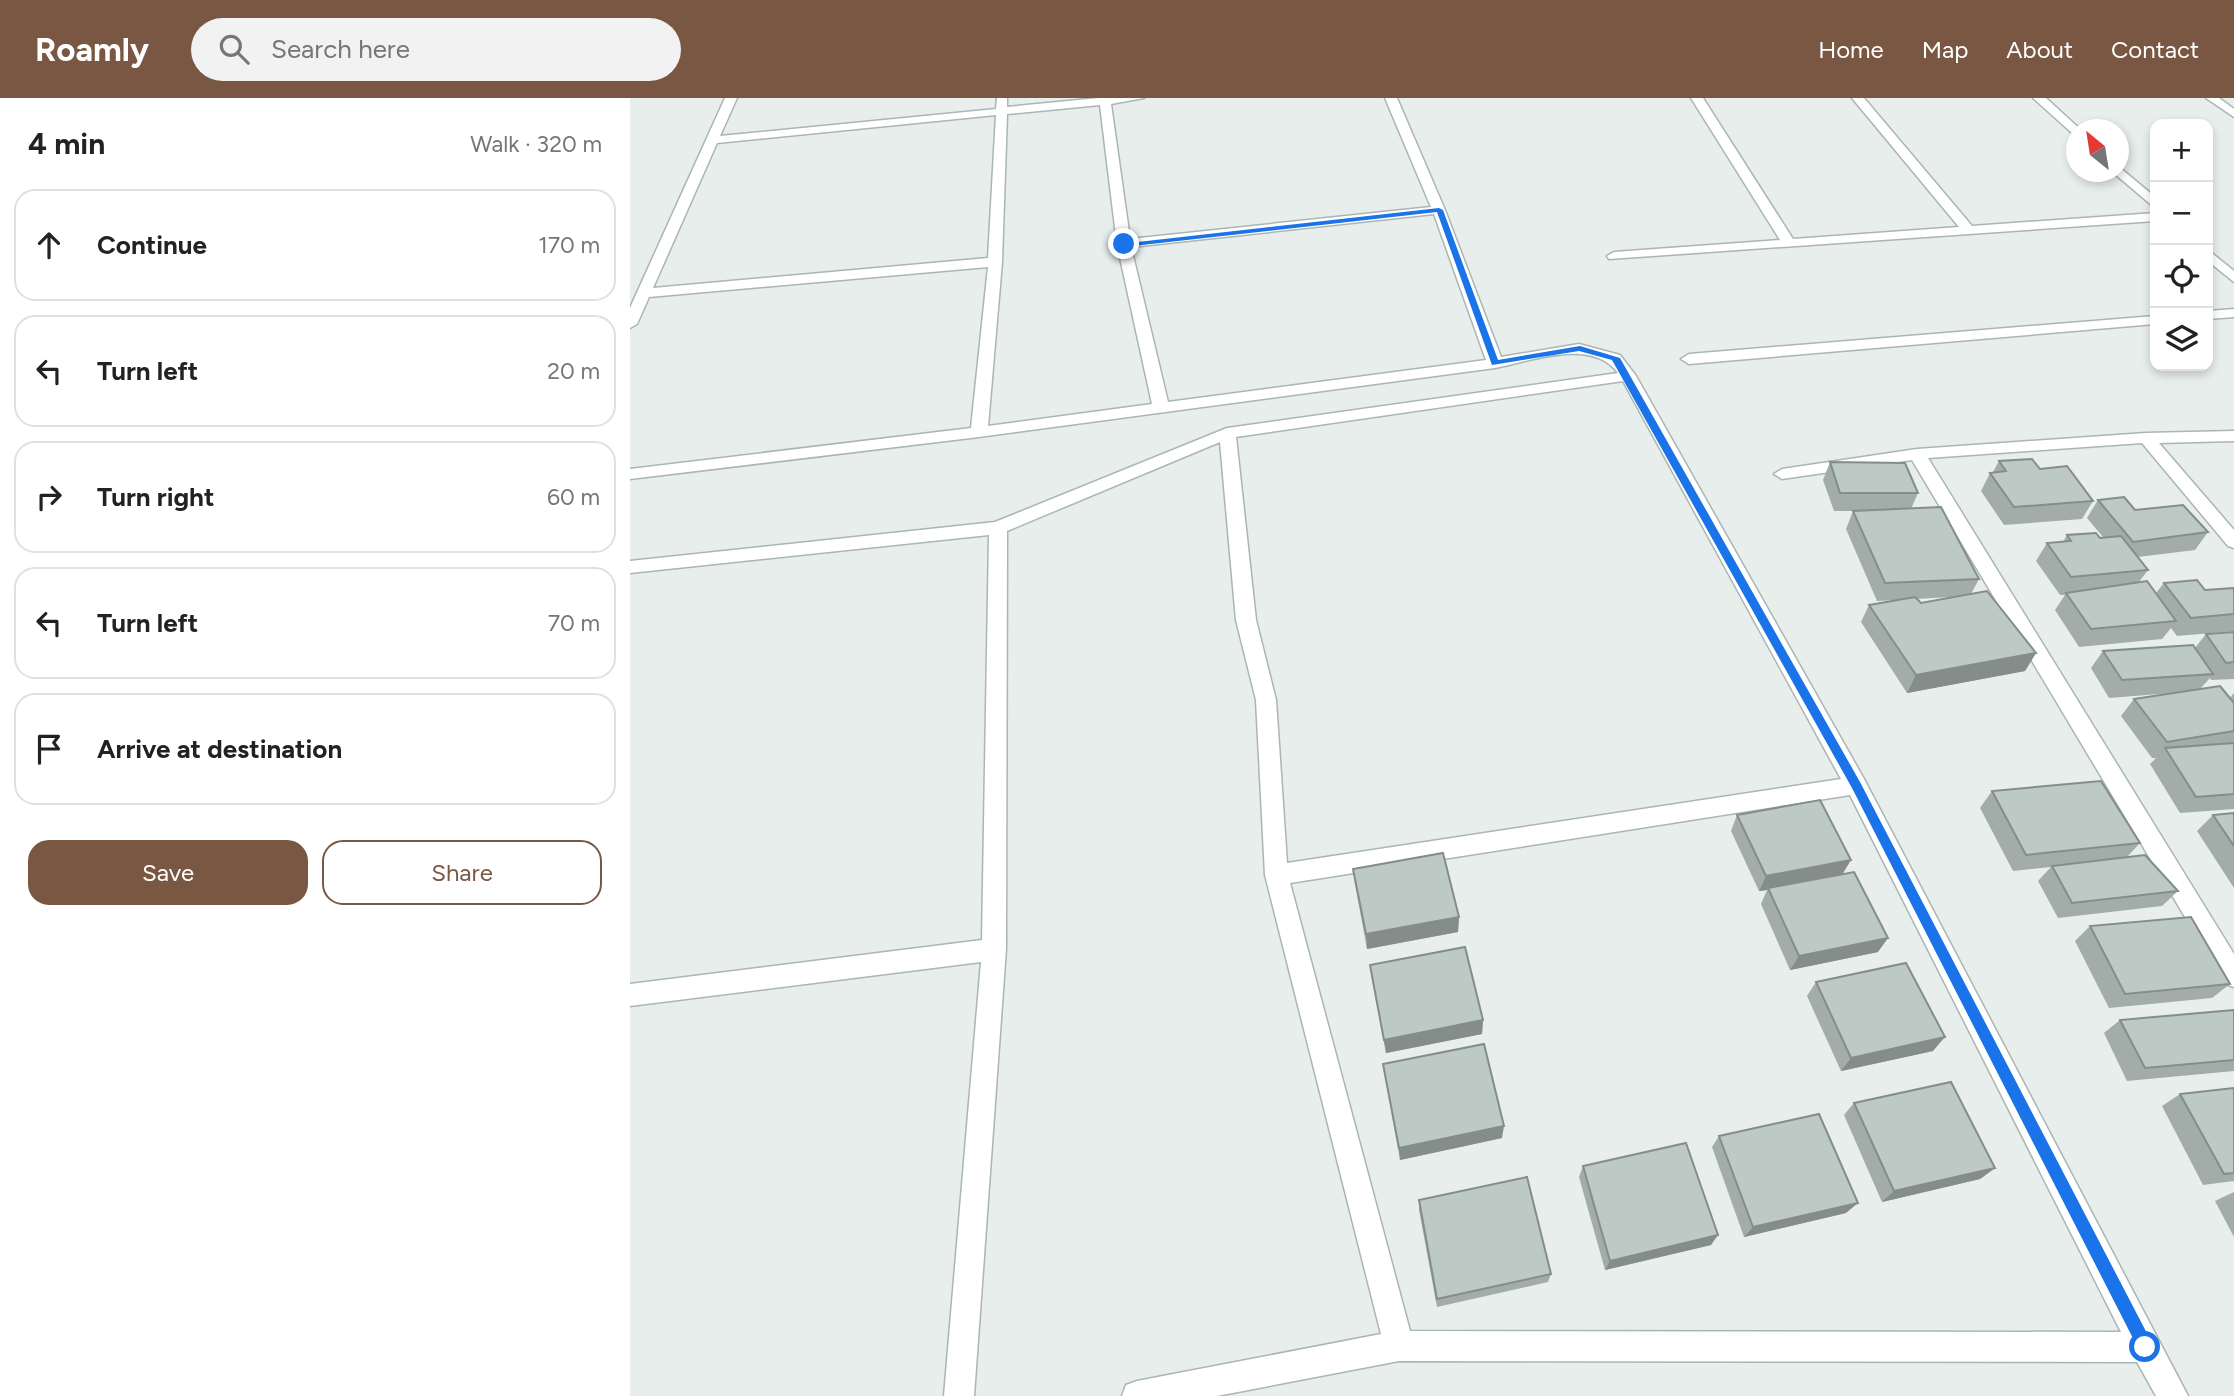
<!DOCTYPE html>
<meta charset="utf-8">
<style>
:root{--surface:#fff;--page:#f2f2f2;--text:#222;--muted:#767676;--line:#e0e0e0;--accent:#7a5743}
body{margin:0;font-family:Figtree,sans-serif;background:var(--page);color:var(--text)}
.controls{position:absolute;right:21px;top:21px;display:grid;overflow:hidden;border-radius:14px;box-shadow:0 4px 10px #0003}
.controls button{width:63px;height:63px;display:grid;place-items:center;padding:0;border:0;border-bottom:2px solid var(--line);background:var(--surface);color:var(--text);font:35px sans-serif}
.compass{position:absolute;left:1436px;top:21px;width:63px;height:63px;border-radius:50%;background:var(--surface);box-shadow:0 4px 10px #0003;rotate:330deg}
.stop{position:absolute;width:21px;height:21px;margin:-16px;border:5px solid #1a73e8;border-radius:50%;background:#fff}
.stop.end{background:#1a73e8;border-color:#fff;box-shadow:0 2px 7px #0008}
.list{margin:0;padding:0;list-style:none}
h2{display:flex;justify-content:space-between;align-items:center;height:91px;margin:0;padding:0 28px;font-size:30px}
h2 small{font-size:23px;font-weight:400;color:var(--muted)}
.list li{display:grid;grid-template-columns:46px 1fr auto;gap:21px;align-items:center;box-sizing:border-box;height:112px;margin:0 14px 14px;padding:0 14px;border:2px solid var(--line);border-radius:21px}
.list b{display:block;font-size:26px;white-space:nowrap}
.list em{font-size:23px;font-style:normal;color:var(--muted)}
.actions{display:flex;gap:14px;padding:21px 28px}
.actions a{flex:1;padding:16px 0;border:2px solid var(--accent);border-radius:21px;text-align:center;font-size:24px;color:var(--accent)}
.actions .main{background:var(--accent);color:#fff}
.icon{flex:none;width:38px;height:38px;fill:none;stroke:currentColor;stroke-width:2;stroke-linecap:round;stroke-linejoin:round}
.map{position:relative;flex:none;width:1604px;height:1298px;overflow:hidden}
header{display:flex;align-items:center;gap:42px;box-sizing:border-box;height:98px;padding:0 35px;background:var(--accent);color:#fff}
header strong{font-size:33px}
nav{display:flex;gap:38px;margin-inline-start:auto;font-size:24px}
.search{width:490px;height:63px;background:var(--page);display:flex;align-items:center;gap:18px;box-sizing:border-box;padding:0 24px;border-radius:38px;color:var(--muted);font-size:26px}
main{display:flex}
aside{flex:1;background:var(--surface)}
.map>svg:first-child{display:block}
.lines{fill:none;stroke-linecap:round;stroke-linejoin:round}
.minor-casing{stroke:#aab6b3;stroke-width:3}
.tertiary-casing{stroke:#aab6b3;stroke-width:3}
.minor{fill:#fff;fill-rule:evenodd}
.tertiary{fill:#fff;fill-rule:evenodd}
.wall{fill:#a2ada9;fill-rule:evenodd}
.shaded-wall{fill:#848d8a}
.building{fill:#bcc9c5;stroke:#848d8a;stroke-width:2}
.route{fill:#1a73e8}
</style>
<header>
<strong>Roamly</strong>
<div class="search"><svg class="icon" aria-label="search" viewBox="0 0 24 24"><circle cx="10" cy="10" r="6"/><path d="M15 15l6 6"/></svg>Search here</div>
<nav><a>Home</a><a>Map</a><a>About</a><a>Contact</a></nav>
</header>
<main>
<aside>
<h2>4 min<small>Walk · 320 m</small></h2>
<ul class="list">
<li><svg class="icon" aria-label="ahead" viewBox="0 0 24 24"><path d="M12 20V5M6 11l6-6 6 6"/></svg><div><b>Continue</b></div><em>170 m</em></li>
<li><svg class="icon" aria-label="left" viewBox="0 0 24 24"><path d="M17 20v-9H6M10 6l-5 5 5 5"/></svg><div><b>Turn left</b></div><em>20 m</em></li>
<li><svg class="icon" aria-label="right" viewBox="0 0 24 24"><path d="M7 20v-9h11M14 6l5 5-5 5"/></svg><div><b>Turn right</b></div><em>60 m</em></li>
<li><svg class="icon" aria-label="left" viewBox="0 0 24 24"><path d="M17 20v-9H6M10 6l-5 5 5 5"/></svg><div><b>Turn left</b></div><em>70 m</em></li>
<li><svg class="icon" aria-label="arrive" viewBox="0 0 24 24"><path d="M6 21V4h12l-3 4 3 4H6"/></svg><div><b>Arrive at destination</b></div></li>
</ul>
<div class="actions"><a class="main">Save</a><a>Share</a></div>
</aside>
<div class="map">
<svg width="1604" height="1298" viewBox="0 0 1604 1298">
<rect width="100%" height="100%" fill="#e7eeec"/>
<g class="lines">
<defs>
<g id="minor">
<path d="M 95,0 L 107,0 L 90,38 L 366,11 L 367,0 L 377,0 L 377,9 L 469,0 L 514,0 L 481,6 L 500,141 L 801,109 L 755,0 L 767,0 L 815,112 L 871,259 L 949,246 L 990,257 L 1006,278 L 1234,681 L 1558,1298 L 1526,1298 L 1507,1264 L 769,1263 L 587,1298 L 492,1298 L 496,1287 L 507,1283 L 751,1236 L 635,777 L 626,602 L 606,522 L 590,344 L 377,433 L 376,851 L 344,1298 L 314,1298 L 351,864 L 0,908 L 0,886 L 352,842 L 359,437 L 0,475 L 0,463 L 365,424 L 597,330 L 988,275 C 962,239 901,263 865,270 L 349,339 L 0,381 L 0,371 L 341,330 L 358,169 L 19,199 L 7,226 L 0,230 L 0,210 ZM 470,7 L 487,146 L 522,306 L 358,328 L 372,164 L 377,16 ZM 366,17 L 358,160 L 23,190 L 87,45 ZM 804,116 L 856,262 L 538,304 L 501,149 ZM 993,283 L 1211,681 L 657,765 L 646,602 L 626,522 L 606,339 ZM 1220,697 L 1491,1234 L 780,1233 L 660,785 Z"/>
<polygon points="1061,0 1073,0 1163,141 1329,129 1222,0 1234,0 1342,128 1525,115 1525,123 979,161 977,158 984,154 1150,142"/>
<polygon points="1576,0 1589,0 1604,11 1604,19"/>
<polygon points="1604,211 1604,219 1578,221 1578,213"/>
<polygon points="1525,218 1525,226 1059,266 1051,261 1059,256"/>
<polygon points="1604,333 1604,343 1529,345 1604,432 1604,450 1598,448 1512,345 1298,360 1604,856 1604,889 1595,886 1282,362 1152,381 1144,376 1152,371 1287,351 1516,335"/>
</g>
<g id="tertiary">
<polygon points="1403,0 1416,0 1451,32 1447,32 1447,37 1443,36"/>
<polygon points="1489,69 1525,99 1525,110 1485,76"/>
<polygon points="1578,152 1604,173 1604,184 1578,163"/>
</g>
</defs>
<use href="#minor" class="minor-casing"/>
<use href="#tertiary" class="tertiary-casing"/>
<use href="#minor" class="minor"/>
<use href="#tertiary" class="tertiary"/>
</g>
<g class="wall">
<polygon points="1369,363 1410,371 1463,403 1452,421 1374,427 1351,393 1360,375 1363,374"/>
<path d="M 1200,364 L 1288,395 L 1281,411 L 1349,481 L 1341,496 L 1406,555 L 1395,573 L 1277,595 L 1231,524 L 1239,507 L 1270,502 L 1247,503 L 1216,431 L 1223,413 L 1224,413 L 1204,413 L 1193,382 ZM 1321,499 L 1291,505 L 1287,501 Z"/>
<polygon points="1468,402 1578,434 1565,452 1508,459 1518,472 1509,484 1526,495 1534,485 1575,492 1604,490 1604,533 1547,538 1541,530 1532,541 1449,549 1425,512 1435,497 1430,497 1406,463 1417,445 1433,444 1437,437 1473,439 1457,420"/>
<polygon points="1604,534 1604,581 1581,582 1580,580 1570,591 1600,600 1604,595 1604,711 1550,715 1520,666 1526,660 1522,660 1491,618 1504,601 1542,595 1479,600 1461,570 1473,553 1565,550 1576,536"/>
<polygon points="1362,693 1510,745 1497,759 1548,793 1532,808 1428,820 1408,783 1421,769 1383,773 1350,710"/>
<polygon points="1604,715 1604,790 1567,733 1583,717"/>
<polygon points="1107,717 1213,776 1248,854 1160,872 1131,806 1137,792 1129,793 1101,733"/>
<polygon points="723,771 829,819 828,834 737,851 725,786"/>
<polygon points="1460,828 1600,886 1582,900 1479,910 1445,843"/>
<polygon points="740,867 853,922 852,936 756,955 742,882"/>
<polygon points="1186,884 1303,953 1211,973 1177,898"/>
<polygon points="1604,912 1604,973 1497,983 1474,935 1490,922"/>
<polygon points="753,966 872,1040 770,1062 755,979"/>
<polygon points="1604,990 1604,1083 1573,1087 1532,1008 1550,996"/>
<polygon points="1224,1005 1365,1070 1350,1081 1252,1104 1214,1017"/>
<polygon points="1089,1038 1216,1115 1114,1139 1082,1049"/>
<polygon points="953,1068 1081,1147 975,1172 949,1079"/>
<polygon points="1604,1094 1604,1139 1585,1103"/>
<polygon points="789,1102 921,1176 918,1184 807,1209 789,1112"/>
</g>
<g class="shaded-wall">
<polygon points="1406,555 1395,573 1277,595 1286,577"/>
<polygon points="1221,762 1212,777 1138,790 1137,792 1129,793 1136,778"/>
<polygon points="829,819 828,834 737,851 736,836"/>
<polygon points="1258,840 1248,854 1160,872 1169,858"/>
<polygon points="853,922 852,936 756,955 754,942"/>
<polygon points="1315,939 1303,953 1211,973 1221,960"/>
<polygon points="874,1028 872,1040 770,1062 769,1050"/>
<polygon points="1365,1070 1350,1081 1252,1104 1264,1093"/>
<polygon points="1228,1105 1216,1115 1114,1139 1123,1129"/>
<polygon points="1088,1137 1081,1147 975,1172 980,1163"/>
</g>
<g class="building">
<polygon points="1402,361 1410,371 1437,368 1463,403 1384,409 1360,375 1376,373 1369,363"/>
<polygon points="1200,364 1275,365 1288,395 1210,395"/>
<polygon points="1494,399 1505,412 1553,407 1578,434 1503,444 1468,402"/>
<polygon points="1311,409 1349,481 1255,485 1223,413"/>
<polygon points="1466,435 1470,440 1491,438 1518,472 1441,479 1417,445 1441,443 1437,437"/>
<polygon points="1567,482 1575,492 1604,490 1604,516 1561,520 1534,485"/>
<polygon points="1517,483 1546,523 1461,531 1436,495"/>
<polygon points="1357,493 1406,555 1286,577 1239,507 1285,499 1291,505"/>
<polygon points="1604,534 1604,564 1596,565 1576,536"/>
<polygon points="1563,547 1583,576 1492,582 1473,553"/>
<polygon points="1590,588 1604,605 1604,633 1537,644 1504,601"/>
<polygon points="1604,645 1604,696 1566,699 1535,650"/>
<polygon points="1471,683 1510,745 1396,757 1362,693"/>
<polygon points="1190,702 1221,762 1136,778 1107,717"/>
<polygon points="1604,715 1604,748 1583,717"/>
<polygon points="813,755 829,819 736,836 723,771"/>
<polygon points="1515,757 1548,793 1442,805 1422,768"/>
<polygon points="1224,774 1258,840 1169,858 1138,790"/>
<polygon points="1561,819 1600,886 1495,896 1460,828"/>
<polygon points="835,849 853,922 754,942 740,867"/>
<polygon points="1276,865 1315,939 1221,960 1186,884"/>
<polygon points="1604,912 1604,962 1515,970 1490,922"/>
<polygon points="854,946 874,1028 769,1050 753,966"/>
<polygon points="1321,984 1365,1070 1264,1093 1224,1005"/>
<polygon points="1604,990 1604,1075 1594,1076 1550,996"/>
<polygon points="1189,1016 1228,1105 1123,1129 1089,1038"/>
<polygon points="1056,1045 1088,1137 980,1163 953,1068"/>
<polygon points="897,1079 921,1176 807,1201 789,1102"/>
</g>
<polygon class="route" points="809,110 813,112 868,262 950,248 990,260 1230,684 1521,1243 1521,1254 1510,1254 1222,690 982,262 949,253 862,267 807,114 494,149 490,146"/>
</svg>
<div class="controls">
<button>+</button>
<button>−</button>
<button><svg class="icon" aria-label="locate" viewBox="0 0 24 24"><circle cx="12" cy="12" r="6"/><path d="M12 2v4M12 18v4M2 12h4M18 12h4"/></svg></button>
<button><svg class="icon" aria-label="layers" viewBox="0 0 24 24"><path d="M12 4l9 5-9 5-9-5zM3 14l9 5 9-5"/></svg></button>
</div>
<svg class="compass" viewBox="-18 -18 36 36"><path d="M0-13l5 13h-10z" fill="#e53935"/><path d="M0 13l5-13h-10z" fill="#767676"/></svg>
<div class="stop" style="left:1515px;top:1249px"></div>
<div class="stop end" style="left:494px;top:146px"></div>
</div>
</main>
